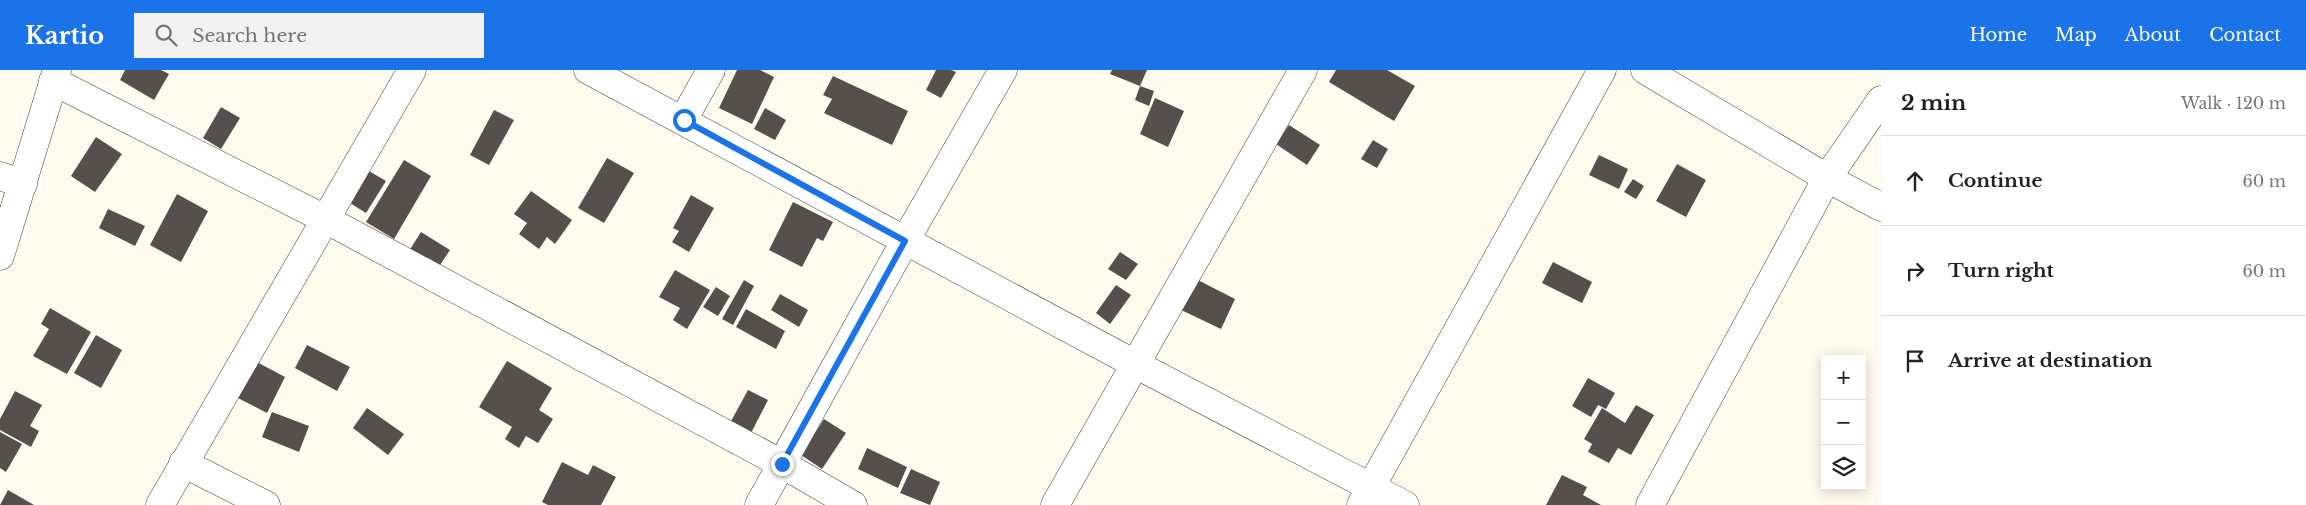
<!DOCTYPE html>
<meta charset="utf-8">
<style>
:root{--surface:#fff;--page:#f2f2f2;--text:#222;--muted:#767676;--line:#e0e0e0;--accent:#1a73e8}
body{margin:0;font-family:"Libre Baskerville",serif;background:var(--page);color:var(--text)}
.controls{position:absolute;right:15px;bottom:15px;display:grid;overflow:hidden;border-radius:0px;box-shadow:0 2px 12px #0003}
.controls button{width:45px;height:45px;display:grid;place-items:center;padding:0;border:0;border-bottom:1px solid var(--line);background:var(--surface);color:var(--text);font:25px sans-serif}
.stop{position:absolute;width:15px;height:15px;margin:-11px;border:4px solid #1a73e8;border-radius:50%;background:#fff}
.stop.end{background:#1a73e8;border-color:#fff;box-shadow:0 1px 5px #0008}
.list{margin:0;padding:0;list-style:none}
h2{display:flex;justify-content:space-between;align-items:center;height:65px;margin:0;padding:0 20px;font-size:21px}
h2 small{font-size:16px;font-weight:400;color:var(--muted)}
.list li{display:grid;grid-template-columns:32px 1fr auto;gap:15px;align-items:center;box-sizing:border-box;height:90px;padding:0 20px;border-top:1px solid var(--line)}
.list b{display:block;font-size:19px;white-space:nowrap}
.list em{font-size:16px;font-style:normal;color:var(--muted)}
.icon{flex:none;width:28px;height:28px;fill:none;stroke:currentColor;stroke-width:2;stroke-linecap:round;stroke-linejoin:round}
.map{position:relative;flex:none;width:1881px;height:435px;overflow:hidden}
header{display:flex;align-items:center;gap:30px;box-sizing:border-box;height:70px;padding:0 25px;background:var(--accent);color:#fff}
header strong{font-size:24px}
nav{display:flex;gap:28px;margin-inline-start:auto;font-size:18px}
.search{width:350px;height:45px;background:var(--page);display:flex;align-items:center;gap:12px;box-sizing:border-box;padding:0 18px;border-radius:0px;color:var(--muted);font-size:19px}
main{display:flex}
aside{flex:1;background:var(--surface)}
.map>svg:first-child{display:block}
.building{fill:#564f4b}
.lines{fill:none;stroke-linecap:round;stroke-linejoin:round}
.minor-casing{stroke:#414141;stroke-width:29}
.minor{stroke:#fff;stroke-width:28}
.route{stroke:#1a73e8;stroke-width:6}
</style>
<header>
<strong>Kartio</strong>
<div class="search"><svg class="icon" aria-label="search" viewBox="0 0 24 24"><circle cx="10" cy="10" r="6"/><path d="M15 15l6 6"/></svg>Search here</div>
<nav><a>Home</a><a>Map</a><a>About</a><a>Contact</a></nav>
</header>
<main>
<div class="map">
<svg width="1881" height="435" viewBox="0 0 1881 435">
<rect width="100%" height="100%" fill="#fffbef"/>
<g class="building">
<polygon points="125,0 161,0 169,4 154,30 120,10"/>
<polygon points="737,0 760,0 774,7 752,54 719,38"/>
<polygon points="936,0 951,0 956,2 941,28 926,20"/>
<polygon points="1112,0 1147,0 1140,16 1110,4"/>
<polygon points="1336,0 1387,0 1415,16 1394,51 1329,12"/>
<polygon points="833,6 908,41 892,75 824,43 832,29 823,25"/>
<polygon points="1140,16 1154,21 1149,36 1135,30"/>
<polygon points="1155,28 1184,41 1168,77 1140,64"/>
<polygon points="221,37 240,48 221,79 203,68"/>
<polygon points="765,38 786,50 775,70 754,59"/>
<polygon points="494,40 514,50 489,95 470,85"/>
<polygon points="1289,55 1320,75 1307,95 1276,74"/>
<polygon points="96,67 122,84 95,122 71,106"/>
<polygon points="1373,70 1388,79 1377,98 1361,89"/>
<polygon points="1599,85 1628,99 1619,119 1589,105"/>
<polygon points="607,88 634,103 604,153 578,138"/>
<polygon points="404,90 431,106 394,169 366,152"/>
<polygon points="1677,94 1706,110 1686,147 1656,131"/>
<polygon points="369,101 386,111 366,143 350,133"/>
<polygon points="1633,109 1644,116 1636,129 1624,122"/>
<polygon points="531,121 572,150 555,174 547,167 539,179 519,164 527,153 514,144"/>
<polygon points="177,124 208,141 181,192 150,175"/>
<polygon points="691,125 714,138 689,182 672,172 679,161 673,158"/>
<polygon points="793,132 833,152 823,171 817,168 802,197 769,180"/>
<polygon points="108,139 145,156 135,176 99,158"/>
<polygon points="421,162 450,180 440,195 429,188 426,192 409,181"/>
<polygon points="1120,182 1138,194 1126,210 1108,199"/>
<polygon points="1553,192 1592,212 1582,233 1542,213"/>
<polygon points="675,200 710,220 687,259 673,250 680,238 659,227"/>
<polygon points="1192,207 1235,229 1221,259 1177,238"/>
<polygon points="744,210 754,216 733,255 722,249"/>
<polygon points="1116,215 1131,225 1110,254 1096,243"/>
<polygon points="716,217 730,226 718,246 703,237"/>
<polygon points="780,224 808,240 799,257 771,240"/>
<polygon points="50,238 91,262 67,304 33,286 49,259 41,254"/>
<polygon points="746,239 785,261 776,279 736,257"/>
<polygon points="96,265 122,280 101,318 74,303"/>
<polygon points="307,275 350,297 337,321 295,298"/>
<polygon points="251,289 285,307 267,343 232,325"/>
<polygon points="507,291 552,318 539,340 553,349 538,373 526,366 519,378 505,369 512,357 479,337"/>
<polygon points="1588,308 1615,323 1606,339 1598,335 1591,347 1572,336"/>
<polygon points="748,320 768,330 751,363 730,353"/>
<polygon points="15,321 42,335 30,356 39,361 31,377 0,360 0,349"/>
<polygon points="1636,335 1654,345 1631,385 1618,378 1609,393 1588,382 1592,374 1584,369 1602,338 1625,353"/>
<polygon points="367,338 404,364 388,385 353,358"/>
<polygon points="272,342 309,356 299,382 262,367"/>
<polygon points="824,349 846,363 822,399 801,385"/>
<polygon points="0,362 22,374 6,402 0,398"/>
<polygon points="867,378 907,397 898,418 858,399"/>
<polygon points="562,392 588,405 593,395 616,407 601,435 548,435 542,432"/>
<polygon points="911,399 940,412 930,435 900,423"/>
<polygon points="1562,405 1587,417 1583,425 1601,435 1546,435"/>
<polygon points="8,420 34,435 0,435"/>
</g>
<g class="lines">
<defs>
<g id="minor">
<polyline points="588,0 1135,294 1405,435"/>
<polyline points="1645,0 1827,108 1881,137"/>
<polyline points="53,11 327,150 782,394 853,435"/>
<polyline points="683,50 711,0"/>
<polyline points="0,106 23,114"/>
<polyline points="0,186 57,0"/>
<polyline points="183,393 266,435"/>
<polyline points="160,435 412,0"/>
<polyline points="759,435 905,171 1003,0"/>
<polyline points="1055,435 1303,0"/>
<polyline points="1361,435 1602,0"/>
<polyline points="1650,435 1827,108 1881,30"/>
</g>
</defs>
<use href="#minor" class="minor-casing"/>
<use href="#minor" class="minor"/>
</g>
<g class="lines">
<polyline class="route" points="684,50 905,171 782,394"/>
</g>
</svg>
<div class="controls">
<button>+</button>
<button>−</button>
<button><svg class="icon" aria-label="layers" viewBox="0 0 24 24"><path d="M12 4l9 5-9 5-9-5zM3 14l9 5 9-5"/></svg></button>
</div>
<div class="stop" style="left:684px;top:50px"></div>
<div class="stop end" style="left:782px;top:394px"></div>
</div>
<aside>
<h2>2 min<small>Walk · 120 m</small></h2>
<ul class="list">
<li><svg class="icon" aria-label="ahead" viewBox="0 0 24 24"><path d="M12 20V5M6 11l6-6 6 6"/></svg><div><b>Continue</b></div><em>60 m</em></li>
<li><svg class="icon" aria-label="right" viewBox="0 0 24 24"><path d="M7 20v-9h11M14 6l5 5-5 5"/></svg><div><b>Turn right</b></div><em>60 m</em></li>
<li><svg class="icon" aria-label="arrive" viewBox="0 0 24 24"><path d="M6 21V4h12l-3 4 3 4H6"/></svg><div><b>Arrive at destination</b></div></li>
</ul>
</aside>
</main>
